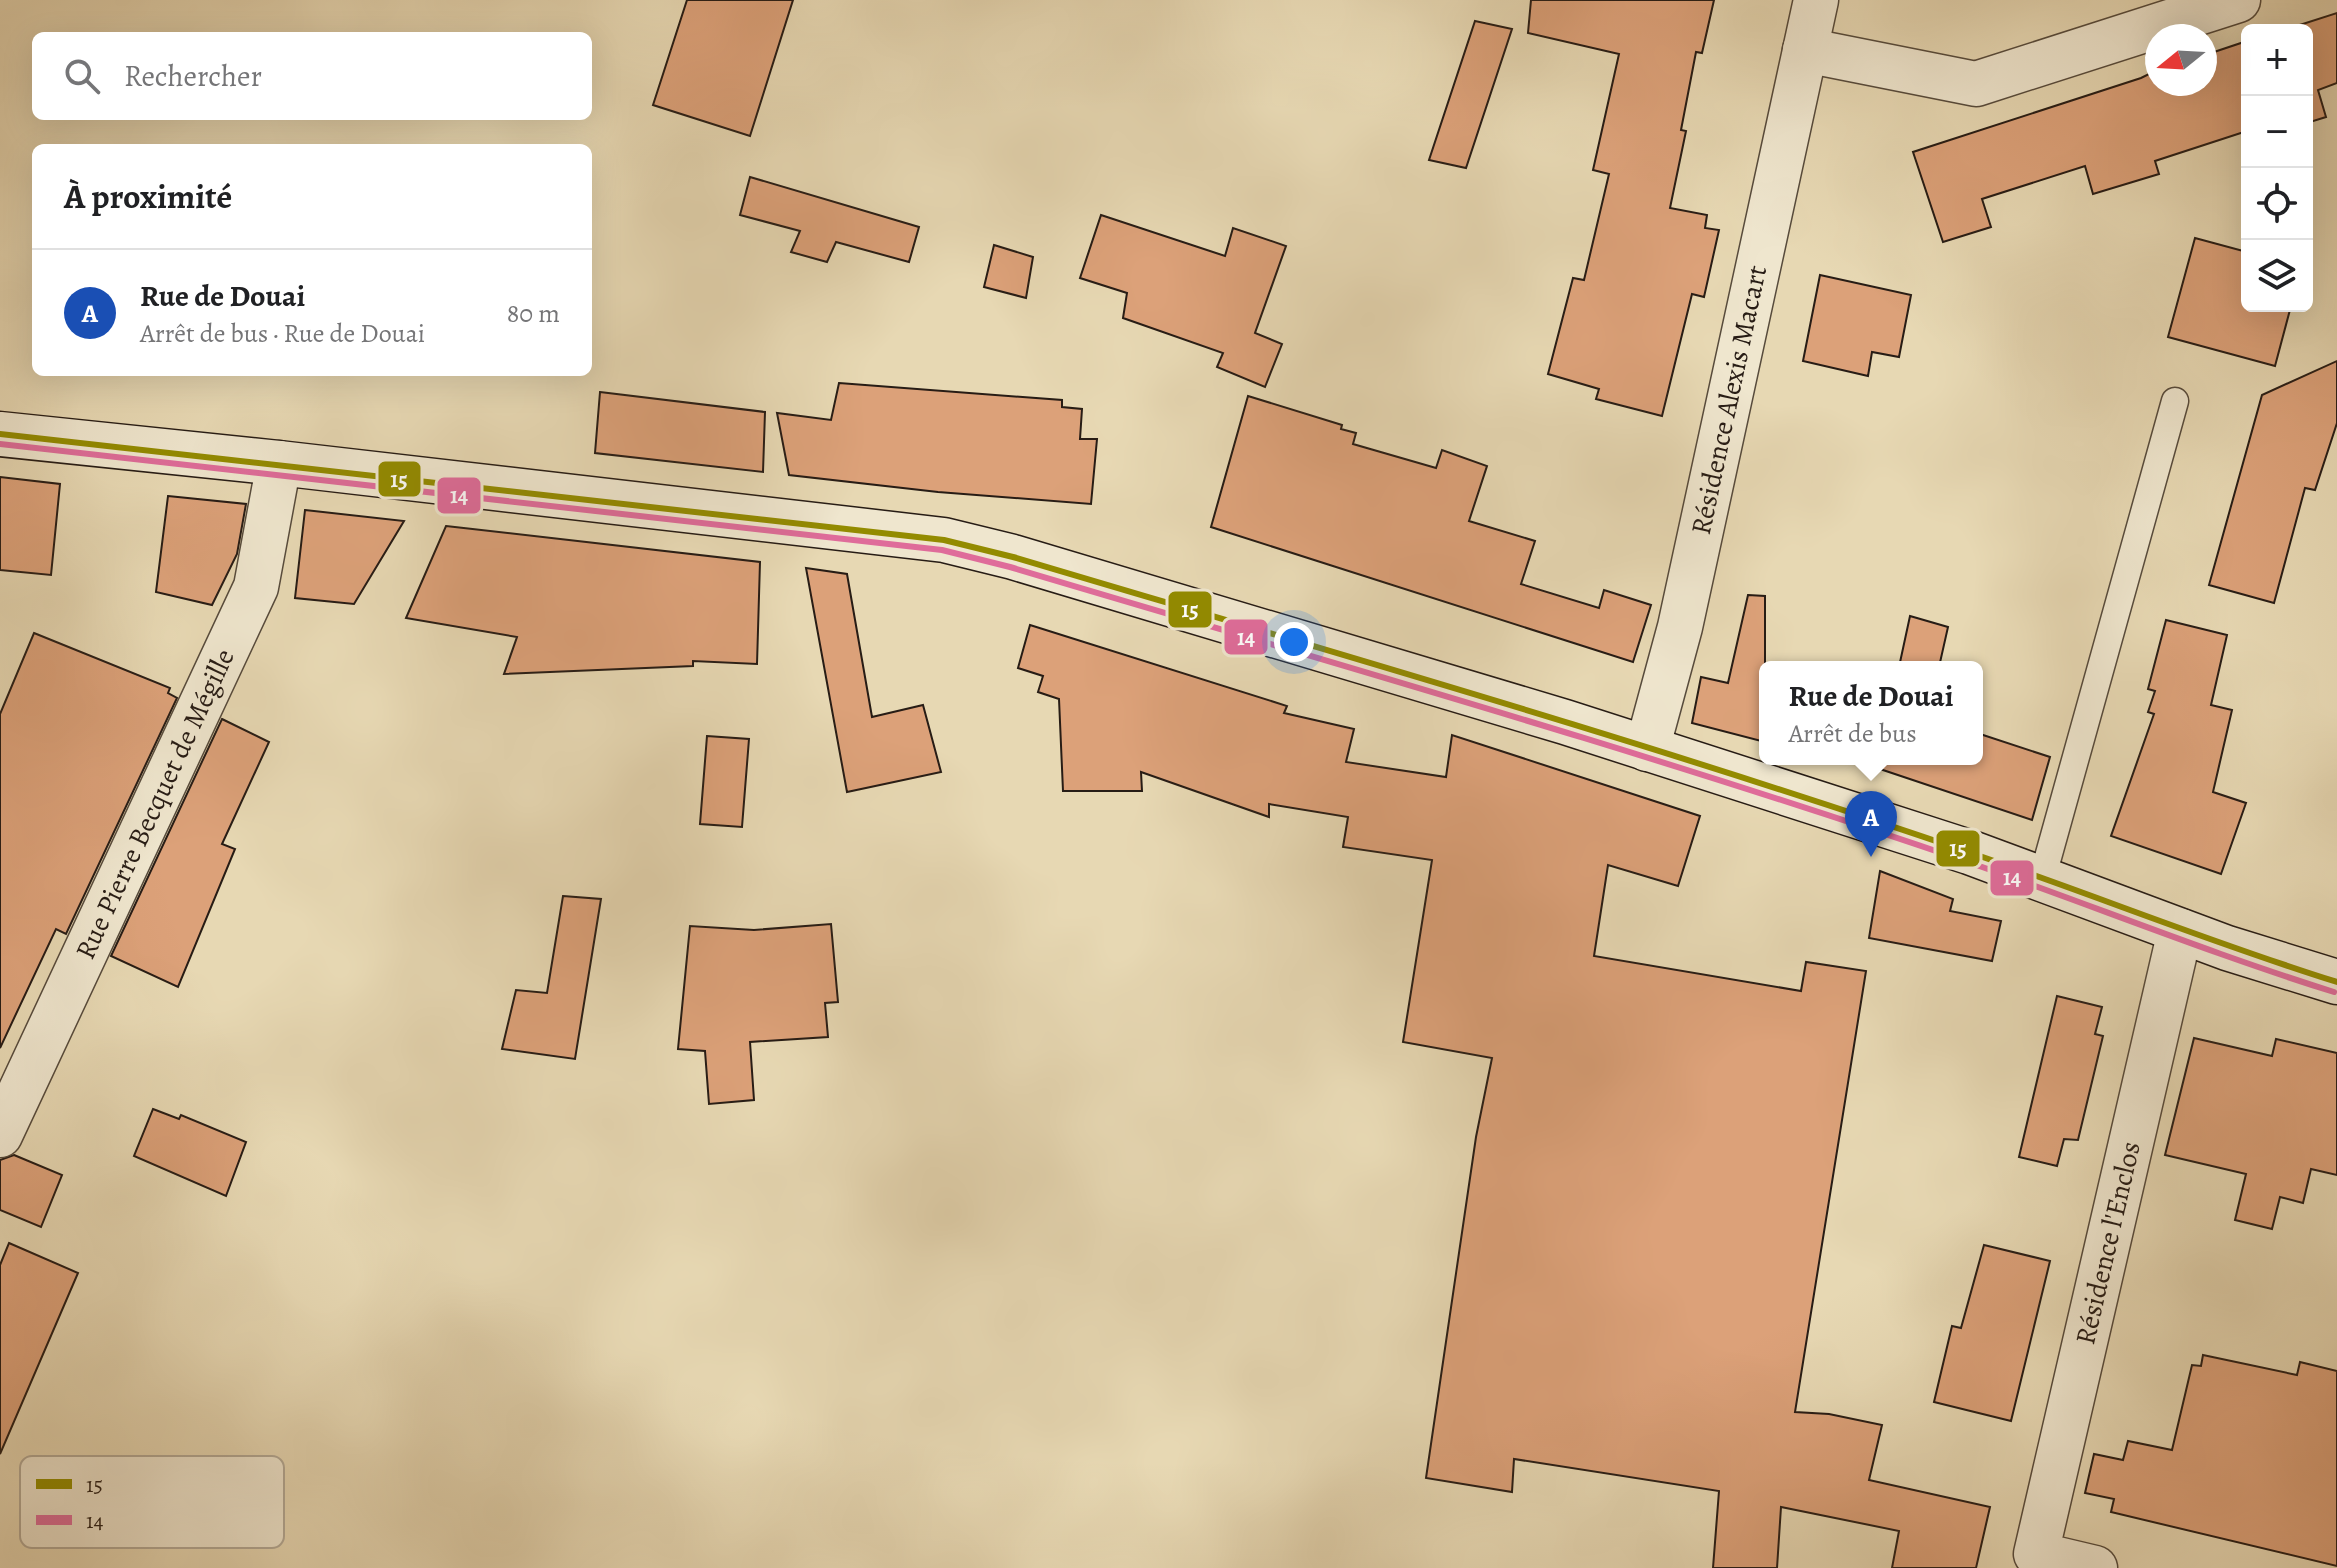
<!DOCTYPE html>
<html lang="fr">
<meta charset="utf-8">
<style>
:root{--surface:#fff;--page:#f2f2f2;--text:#202124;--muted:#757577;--line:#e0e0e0;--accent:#0f766e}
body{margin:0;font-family:Alegreya,serif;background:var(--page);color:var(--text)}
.controls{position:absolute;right:24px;top:24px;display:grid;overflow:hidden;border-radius:12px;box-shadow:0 8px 32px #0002}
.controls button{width:72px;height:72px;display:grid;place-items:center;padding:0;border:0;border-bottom:2px solid var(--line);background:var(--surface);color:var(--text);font:40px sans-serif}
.compass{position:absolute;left:2145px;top:24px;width:72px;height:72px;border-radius:50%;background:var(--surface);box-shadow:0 8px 32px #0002;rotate:252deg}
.you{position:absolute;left:1294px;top:642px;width:28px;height:28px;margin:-20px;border:6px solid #fff;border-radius:50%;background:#1a73e8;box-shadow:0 0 0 12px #1a73e833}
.badge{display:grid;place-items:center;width:52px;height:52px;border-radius:50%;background:var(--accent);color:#fff;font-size:26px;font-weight:700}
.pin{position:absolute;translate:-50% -66px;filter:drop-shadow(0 2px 4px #0008)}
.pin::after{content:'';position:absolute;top:42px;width:28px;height:24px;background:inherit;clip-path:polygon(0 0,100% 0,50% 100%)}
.popup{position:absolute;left:1759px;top:661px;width:224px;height:104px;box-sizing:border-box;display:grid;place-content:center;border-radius:12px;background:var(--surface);filter:drop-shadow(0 2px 6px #0005);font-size:26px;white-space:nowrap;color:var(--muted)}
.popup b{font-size:30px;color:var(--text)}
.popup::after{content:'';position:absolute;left:50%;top:100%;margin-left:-16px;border:16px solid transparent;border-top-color:var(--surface)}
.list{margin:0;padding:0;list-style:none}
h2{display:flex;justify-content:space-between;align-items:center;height:104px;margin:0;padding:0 32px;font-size:34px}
h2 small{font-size:26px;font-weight:400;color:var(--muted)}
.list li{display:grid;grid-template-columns:52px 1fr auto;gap:24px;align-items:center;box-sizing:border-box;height:128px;padding:0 32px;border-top:2px solid var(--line)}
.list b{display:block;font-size:30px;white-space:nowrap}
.list p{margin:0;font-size:26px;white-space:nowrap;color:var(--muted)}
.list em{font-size:26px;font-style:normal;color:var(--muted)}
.icon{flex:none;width:44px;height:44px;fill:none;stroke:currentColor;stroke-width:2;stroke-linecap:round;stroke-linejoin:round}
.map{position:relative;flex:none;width:2337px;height:1568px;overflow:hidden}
.search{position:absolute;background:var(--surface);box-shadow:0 8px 32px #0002;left:32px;top:32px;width:560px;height:88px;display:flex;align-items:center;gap:20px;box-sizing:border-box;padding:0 28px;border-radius:12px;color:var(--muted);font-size:30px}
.panel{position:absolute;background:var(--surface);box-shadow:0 8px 32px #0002;left:32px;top:144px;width:560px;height:232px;border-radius:12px}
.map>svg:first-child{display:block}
.building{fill:#dca179;stroke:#271c15;stroke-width:2}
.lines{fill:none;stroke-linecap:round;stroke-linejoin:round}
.lane-casing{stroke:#574b3c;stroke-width:29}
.street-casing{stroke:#574b3c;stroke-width:47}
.secondary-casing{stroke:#271c15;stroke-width:47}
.lane{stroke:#efe6ce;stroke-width:26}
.street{stroke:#efe6ce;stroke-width:44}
.secondary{stroke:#efe6ce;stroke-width:44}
.bus-1-casing{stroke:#efe6ce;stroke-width:12}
.bus-2-casing{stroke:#efe6ce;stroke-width:12}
.bus-1{stroke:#938b00;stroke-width:6}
.bus-2{stroke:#df6c9a;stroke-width:6}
.labels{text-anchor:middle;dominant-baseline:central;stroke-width:6;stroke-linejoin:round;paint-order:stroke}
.street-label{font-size:28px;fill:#271c15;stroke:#efe6ce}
.key{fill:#efe6ce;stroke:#b3a996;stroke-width:2}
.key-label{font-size:22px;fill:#271c15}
.line-badge{stroke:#efe6ce;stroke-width:3}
.badge-label{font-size:22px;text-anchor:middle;font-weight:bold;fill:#fff}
</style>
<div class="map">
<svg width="2337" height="1568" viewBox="0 0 2337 1568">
<rect width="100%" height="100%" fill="#e7d8b3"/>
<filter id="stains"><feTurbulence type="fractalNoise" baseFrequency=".0025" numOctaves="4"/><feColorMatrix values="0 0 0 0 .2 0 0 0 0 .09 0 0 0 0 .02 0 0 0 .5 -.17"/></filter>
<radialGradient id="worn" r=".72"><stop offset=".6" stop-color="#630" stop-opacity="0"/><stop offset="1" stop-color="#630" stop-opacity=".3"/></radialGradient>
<g class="building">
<polygon points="687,0 793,0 750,136 653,105"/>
<polygon points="1531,0 1714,0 1702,53 1696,52 1681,130 1686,131 1670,208 1707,215 1705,228 1719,230 1704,297 1692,294 1662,416 1596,399 1599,389 1548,374 1573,278 1584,280 1609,174 1593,170 1619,54 1528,33"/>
<polygon points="2337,13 2337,83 2318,90 2326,117 2307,123 2307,30 2284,30"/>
<polygon points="1475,21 1512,29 1466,168 1429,160"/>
<polygon points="2247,41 2247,131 2155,161 2159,174 2093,194 2085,166 1982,199 1991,227 1943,242 1913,152 2141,78 2157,70 2157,84 2205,84 2205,55"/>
<polygon points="750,177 919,227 909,262 836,242 827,262 791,252 800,231 740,215"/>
<polygon points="1101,215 1225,256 1233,228 1286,246 1255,333 1282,344 1265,387 1217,367 1223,353 1123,318 1127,293 1080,278"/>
<polygon points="2195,238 2247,252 2247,306 2291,306 2275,366 2168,337"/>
<polygon points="994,245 1033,257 1026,298 984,287"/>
<polygon points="1820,275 1911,295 1899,357 1872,352 1868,376 1803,361"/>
<polygon points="2337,361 2337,423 2315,490 2305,488 2274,603 2209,585 2262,395"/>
<polygon points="839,383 1062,400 1062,407 1082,409 1080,439 1097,439 1091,504 938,492 789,475 777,413 831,420"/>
<polygon points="600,392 765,412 763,472 595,453"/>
<polygon points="1248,396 1342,425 1341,429 1356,433 1353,444 1436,468 1442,450 1487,466 1469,521 1535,541 1521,584 1599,608 1604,590 1651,605 1633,662 1211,527"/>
<polygon points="0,477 60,484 51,575 0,570"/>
<polygon points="168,496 246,504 237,554 212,605 156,592"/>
<polygon points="305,510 404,521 354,604 295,598"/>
<polygon points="446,526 760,562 757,664 693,661 693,666 504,674 517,637 406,618"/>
<polygon points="806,568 847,574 872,717 923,705 941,772 847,792"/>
<polygon points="1748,595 1765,596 1765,742 1692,723 1701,677 1728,683"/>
<polygon points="1910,616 1948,627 1939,667 1899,667"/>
<polygon points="2166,620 2227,635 2211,705 2232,710 2213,792 2246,803 2221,874 2111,836 2154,714 2148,712 2155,691 2148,689"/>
<polygon points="1030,625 1287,706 1284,713 1354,729 1346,762 1446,777 1452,735 1700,816 1678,886 1608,865 1594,956 1801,991 1806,962 1866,971 1795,1412 1829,1414 1882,1425 1869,1480 1990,1507 1976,1568 1892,1568 1899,1531 1781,1507 1777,1568 1713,1568 1719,1491 1514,1459 1512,1492 1426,1478 1476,1137 1492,1058 1403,1042 1432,860 1343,847 1348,817 1269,804 1269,817 1141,772 1142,791 1063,791 1059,699 1038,692 1043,676 1018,668"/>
<polygon points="34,633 170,688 168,693 177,698 66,934 56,929 0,1048 0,714"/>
<polygon points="222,719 269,742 222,844 235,849 178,987 111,956"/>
<polygon points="1977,733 2050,757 2032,820 1871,766 1872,759 1977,759"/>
<polygon points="707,736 749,739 742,827 700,824"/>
<polygon points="1880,871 1953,899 1950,911 2001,921 1992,961 1869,938"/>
<polygon points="563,896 601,899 575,1059 502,1049 516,990 547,993"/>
<polygon points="831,924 838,1002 825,1003 828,1037 750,1042 754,1100 709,1104 705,1051 678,1049 690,926 754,930"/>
<polygon points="2057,996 2102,1007 2095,1034 2103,1036 2078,1140 2064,1139 2057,1166 2019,1157"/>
<polygon points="2194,1038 2272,1056 2276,1039 2337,1053 2337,1175 2311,1169 2303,1203 2280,1197 2272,1229 2235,1220 2246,1174 2165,1155"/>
<polygon points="153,1109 179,1119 181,1115 246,1142 226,1196 134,1156"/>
<polygon points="14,1155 62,1175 41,1227 0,1210 0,1160"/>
<polygon points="9,1243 78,1273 0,1454 0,1265"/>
<polygon points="1984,1245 2050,1261 2011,1421 1934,1402 1952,1326 1961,1328"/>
<polygon points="2203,1355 2297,1375 2300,1362 2337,1371 2337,1566 2111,1512 2114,1499 2085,1493 2094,1454 2123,1460 2128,1441 2172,1450 2192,1365 2201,1366"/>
</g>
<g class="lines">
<defs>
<polyline id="lane" points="2042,879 2175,401"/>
<g id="street">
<polyline points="1805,50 1976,84 2238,0"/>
<polyline points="1647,749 1680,627 1816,0"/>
<polyline points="0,1135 256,587 279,463"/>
<polyline points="2095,1568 2036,1554 2180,931"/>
</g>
<polyline id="secondary" points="0,434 279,463 944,540 1013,557 1565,722 1969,852 2227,948 2337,982"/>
</defs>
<use href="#lane" class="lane-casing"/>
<use href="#street" class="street-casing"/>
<use href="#secondary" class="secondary-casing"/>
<use href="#lane" class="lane"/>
<use href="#street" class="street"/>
<use href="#secondary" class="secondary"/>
<defs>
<path id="bus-1" d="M 0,434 L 944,540 L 1013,557 C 1332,652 1653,744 1968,852 C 2092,894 2212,943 2337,982"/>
<path id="bus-2" d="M 0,444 L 942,550 L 1010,567 C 1329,662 1650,753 1965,861 C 2089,904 2209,953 2334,992"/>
</defs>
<use href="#bus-1" class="bus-1-casing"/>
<use href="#bus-2" class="bus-2-casing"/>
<use href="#bus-1" class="bus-1"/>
<use href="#bus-2" class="bus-2"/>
</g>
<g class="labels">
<g class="street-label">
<text transform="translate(1729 400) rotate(-78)">Résidence Alexis Macart</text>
<text transform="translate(155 804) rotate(-65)">Rue Pierre Becquet de Mégille</text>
<text transform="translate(2108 1243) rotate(-77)">Résidence l'Enclos</text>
</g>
</g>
<rect x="20" y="1456" width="264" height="92" rx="12" class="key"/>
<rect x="36" y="1479" width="36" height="10" fill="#938b00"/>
<rect x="36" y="1515" width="36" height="10" fill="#df6c9a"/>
<g class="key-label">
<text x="86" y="1492">15</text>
<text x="86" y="1528">14</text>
</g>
<g class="line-badge">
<rect x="377" y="460" width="45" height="38" rx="8" fill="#938b00"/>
<rect x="436" y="476" width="46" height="39" rx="8" fill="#df6c9a"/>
<rect x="1167" y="590" width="46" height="39" rx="8" fill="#938b00"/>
<rect x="1223" y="618" width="46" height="38" rx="8" fill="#df6c9a"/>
<rect x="1935" y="829" width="46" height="39" rx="8" fill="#938b00"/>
<rect x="1989" y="859" width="46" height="38" rx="8" fill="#df6c9a"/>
</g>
<g class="badge-label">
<text x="399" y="487">15</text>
<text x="459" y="503">14</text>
<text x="1190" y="617">15</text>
<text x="1246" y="645">14</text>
<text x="1958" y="856">15</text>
<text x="2012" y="885">14</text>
</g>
<rect width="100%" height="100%" filter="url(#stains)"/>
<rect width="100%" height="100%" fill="url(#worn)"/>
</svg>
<div class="controls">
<button>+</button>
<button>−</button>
<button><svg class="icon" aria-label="locate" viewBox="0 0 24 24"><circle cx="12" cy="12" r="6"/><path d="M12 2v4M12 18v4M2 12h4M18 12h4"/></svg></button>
<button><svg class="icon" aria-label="layers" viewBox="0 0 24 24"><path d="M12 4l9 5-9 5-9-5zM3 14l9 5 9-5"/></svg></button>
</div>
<svg class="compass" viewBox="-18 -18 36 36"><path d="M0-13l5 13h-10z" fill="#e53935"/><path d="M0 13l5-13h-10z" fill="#757577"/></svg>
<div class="you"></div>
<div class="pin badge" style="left:1871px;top:857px;background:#1a4fb4">A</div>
<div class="popup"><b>Rue de Douai</b>Arrêt de bus</div>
<div class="search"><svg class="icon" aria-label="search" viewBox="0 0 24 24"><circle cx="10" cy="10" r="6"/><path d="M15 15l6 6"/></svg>Rechercher</div>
<section class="panel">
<h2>À proximité<small></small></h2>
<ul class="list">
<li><span class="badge" style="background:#1a4fb4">A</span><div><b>Rue de Douai</b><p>Arrêt de bus · Rue de Douai</p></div><em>80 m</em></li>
</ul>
</section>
</div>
